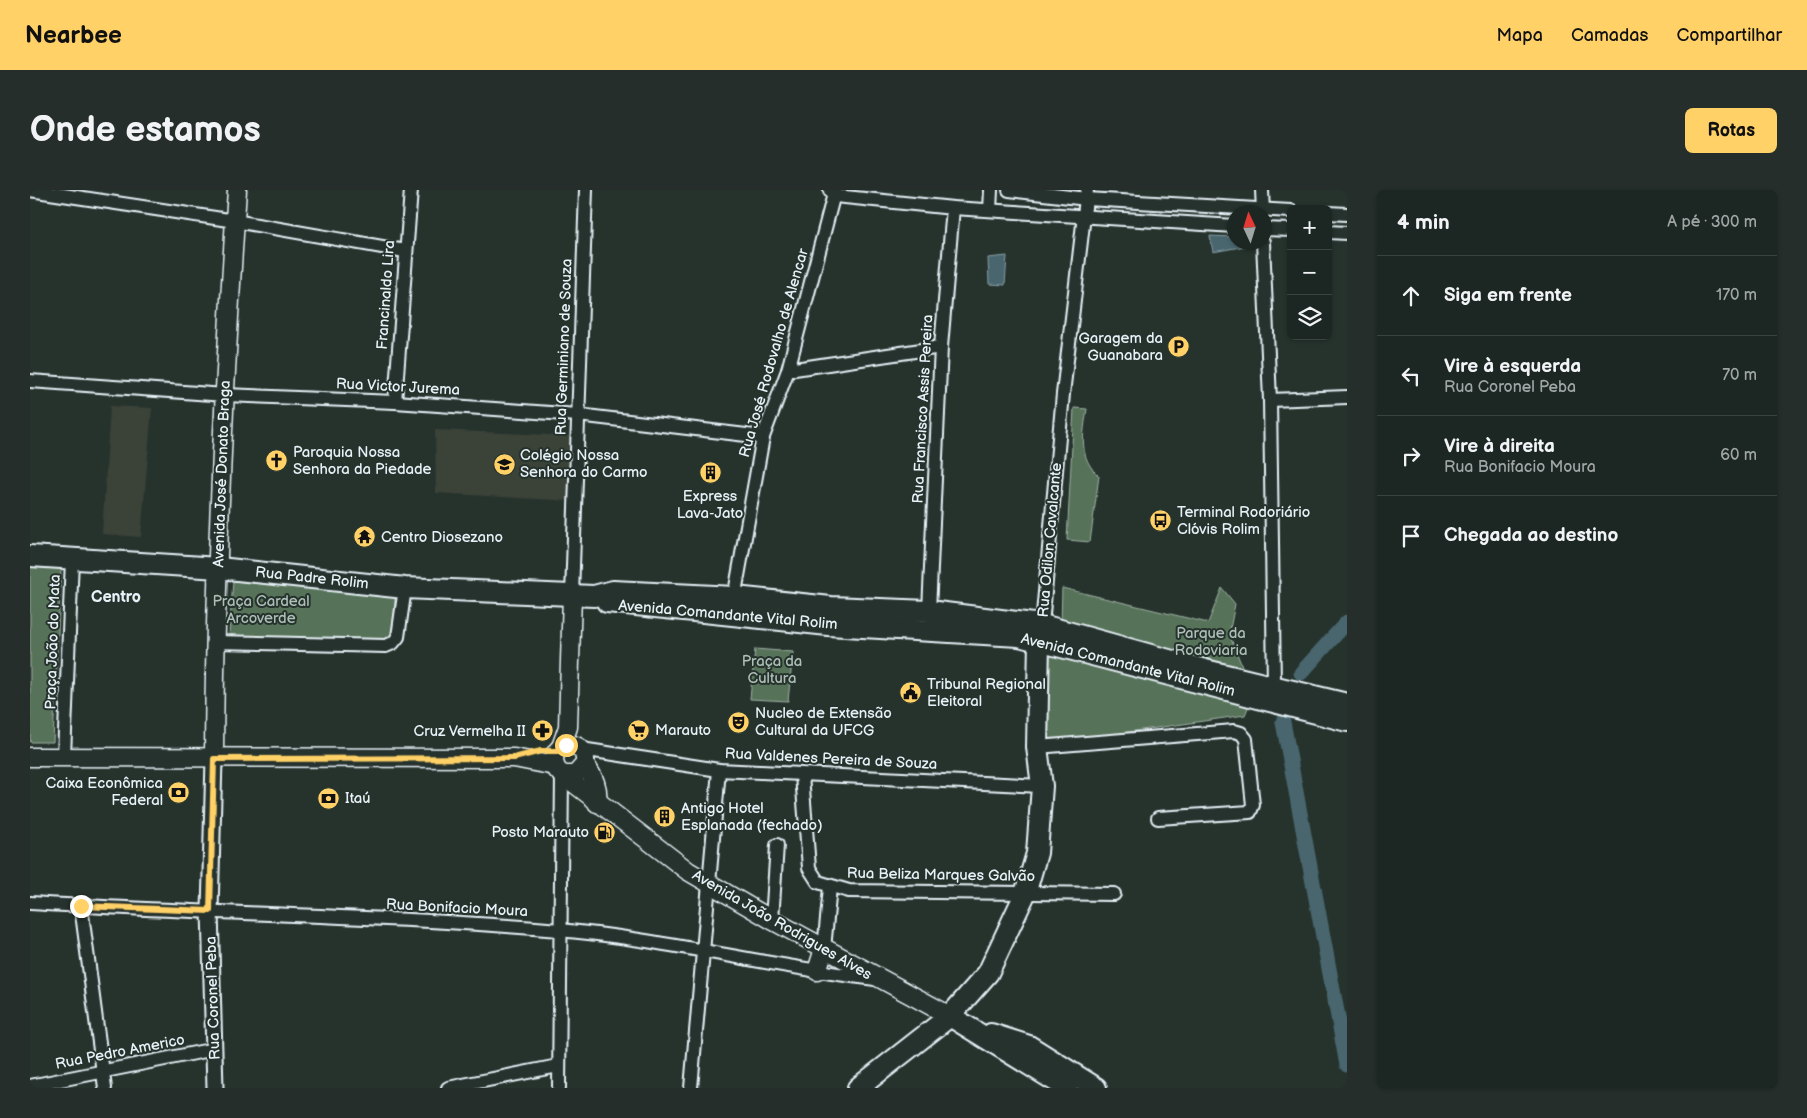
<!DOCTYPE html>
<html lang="pt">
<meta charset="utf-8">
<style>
:root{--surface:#1c2622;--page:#252e2a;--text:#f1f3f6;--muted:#a0a5a5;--line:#3a4340;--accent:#ffd166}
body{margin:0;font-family:"Balsamiq Sans",sans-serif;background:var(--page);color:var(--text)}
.controls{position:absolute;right:15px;top:15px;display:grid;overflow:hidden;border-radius:8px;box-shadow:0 1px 4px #0004}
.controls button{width:45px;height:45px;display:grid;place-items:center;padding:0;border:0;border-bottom:1px solid var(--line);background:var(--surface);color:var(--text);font:25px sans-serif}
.compass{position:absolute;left:1197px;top:15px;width:45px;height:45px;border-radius:50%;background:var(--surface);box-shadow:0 1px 4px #0004;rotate:356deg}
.stop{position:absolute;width:15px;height:15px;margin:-11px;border:4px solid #ffd166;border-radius:50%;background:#fff}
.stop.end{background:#ffd166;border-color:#fff;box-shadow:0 1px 5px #0008}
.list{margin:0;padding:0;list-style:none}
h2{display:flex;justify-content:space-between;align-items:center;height:65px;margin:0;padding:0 20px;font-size:21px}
h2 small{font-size:16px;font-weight:400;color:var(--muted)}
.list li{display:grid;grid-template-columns:32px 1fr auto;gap:15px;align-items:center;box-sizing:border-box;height:80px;padding:0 20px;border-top:1px solid var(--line)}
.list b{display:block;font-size:19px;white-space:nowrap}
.list p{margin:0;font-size:16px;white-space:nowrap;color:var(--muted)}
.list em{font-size:16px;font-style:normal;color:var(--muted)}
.icon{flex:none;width:28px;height:28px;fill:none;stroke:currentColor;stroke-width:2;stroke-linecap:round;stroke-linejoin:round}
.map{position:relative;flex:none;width:1317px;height:898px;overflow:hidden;border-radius:8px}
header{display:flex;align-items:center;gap:30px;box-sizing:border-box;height:70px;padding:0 25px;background:var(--accent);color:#111}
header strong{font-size:24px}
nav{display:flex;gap:28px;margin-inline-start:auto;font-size:18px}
.intro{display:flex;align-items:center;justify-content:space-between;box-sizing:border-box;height:120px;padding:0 30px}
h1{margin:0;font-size:35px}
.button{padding:12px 22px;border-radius:8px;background:var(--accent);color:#111;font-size:18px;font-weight:700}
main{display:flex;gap:30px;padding:0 30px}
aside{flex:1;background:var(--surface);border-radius:8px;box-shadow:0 1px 4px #0004}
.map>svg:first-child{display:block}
.built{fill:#3b4239}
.green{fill:#577258;stroke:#a0b2a8}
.water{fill:#48666e;stroke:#889ea5}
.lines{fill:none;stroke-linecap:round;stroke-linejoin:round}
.canal{stroke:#48666e;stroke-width:15}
.minor-casing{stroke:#e8f1f8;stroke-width:16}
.tertiary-casing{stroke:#e8f1f8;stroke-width:19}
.secondary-casing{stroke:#e8f1f8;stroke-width:21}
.primary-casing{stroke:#e8f1f8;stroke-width:24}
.minor{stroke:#26332d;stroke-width:12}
.tertiary{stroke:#26332d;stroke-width:15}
.secondary{stroke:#26332d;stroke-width:18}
.primary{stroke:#26332d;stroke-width:20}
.route{stroke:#ffd166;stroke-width:6}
.labels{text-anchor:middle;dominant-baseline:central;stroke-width:4;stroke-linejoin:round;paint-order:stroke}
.street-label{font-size:15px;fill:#e8f1f8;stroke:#26332d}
.poi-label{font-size:15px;fill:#e8f1f8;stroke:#26332d;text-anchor:start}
.park-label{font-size:15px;fill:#aebeb8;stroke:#26332d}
.neighbourhood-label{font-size:16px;font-weight:bold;fill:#e8f1f8;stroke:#26332d}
</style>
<header>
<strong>Nearbee</strong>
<nav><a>Mapa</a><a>Camadas</a><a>Compartilhar</a></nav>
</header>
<div class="intro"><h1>Onde estamos</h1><a class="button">Rotas</a></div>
<main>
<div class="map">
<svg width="1317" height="898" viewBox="0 0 1317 898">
<rect width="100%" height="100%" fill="#26332d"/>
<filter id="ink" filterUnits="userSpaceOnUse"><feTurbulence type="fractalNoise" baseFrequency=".02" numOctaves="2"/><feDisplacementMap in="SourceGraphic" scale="10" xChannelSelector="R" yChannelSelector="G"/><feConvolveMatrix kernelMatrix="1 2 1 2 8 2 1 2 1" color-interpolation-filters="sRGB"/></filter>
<g filter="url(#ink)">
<g class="built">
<polygon points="80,216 122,218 111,347 72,344"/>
<polygon points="405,240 544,246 542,311 406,303"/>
</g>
<g class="green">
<path d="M 1044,218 L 1057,219 C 1053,244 1048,268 1069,286 L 1060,352 L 1037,350 Z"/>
<polygon points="0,377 31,378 23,552 0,552"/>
<polygon points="203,391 365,406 363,451 199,445"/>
<polygon points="1032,398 1178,433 1192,398 1205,414 1199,444 1214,481 1031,435"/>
<polygon points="725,459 763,462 758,511 720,509"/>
<polygon points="1020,463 1219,515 1215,525 1015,554"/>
</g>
<g class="water">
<polygon points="1180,46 1204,47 1204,52 1215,53 1216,56 1183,62"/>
<polygon points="977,66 975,95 959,94 958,68"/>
</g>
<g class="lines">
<g class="canal">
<polyline points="1271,483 1317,432"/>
<polyline points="1253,532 1317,875"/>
</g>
<defs>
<g id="minor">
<polyline points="0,0 205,31 375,61"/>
<polyline points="979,0 1057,9 1261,21"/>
<polyline points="1232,0 1233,22"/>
<polyline points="800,1 805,6 923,18 1204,36"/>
<polyline points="960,20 961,0"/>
<polyline points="1298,23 1317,24"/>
<polyline points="1234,39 1261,40"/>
<polyline points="1298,42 1317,43"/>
<polyline points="1233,52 1240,210 1244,495"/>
<polyline points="758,180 911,157"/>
<polyline points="0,191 195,205 365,212 548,225 733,247"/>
<polyline points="1240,210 1317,207"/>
<polyline points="365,212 381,0"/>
<polyline points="542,405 556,0"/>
<polyline points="703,414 733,247 758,180 805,0"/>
<polyline points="899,421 911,157 923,18"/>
<polyline points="1012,435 1033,204 1057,0"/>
<polyline points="185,452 356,456 363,453 368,447 375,398"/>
<polyline points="1007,557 1204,541 1211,543 1216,549 1223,615 1220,622 1128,628"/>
<polyline points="551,559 689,580 1012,596"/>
<polyline points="34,566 42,369"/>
<polyline points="772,585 779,678 788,692 819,701 1084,704"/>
<path d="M 0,713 C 176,724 353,725 529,740 C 636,749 739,777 845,789"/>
<polyline points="51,716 75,898"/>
<polyline points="742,730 747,655"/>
<polyline points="794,759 800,697"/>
<polyline points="0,896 185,859"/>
<polyline points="418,898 528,876"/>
<polyline points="529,898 532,584"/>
<polyline points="661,898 689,580"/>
</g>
<polyline id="tertiary" points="184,569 180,721 185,898"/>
<g id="secondary">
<polyline points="531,557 538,537 542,405"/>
<polyline points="0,567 484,568 525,576"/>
<path d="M 184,569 C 185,379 194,189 207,0"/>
<path d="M 555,574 C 564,588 569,597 567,613"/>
<path d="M 536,585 L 545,585 L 555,574 C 558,542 510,555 528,581 L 658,681 L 742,730 L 920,826"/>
<polyline points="787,781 794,759"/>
</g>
<g id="primary">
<polyline points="0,366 189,378 375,398 564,406 583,401 705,407 801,417 899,421 1012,435 1175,480 1317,514"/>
<polyline points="577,412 798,435 989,446 1317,531"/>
<polyline points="920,826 1037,898"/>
<polyline points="961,844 999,856 1066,898"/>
<polyline points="828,898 920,826 958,783 995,704 1007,663 1012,596 1007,557 1009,450 1011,439"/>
</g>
</defs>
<use href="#minor" class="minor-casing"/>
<use href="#tertiary" class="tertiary-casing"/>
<use href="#secondary" class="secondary-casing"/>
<use href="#primary" class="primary-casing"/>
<use href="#minor" class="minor"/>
<use href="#tertiary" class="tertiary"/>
<use href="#secondary" class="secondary"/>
<use href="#primary" class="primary"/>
</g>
</g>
<g class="lines" filter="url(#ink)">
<polyline class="route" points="51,716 180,721 184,569 484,568 511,561 527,561 536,555"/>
</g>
<defs>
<symbol id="parking-disc" viewBox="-11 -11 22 22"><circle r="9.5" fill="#ffd166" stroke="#26332d"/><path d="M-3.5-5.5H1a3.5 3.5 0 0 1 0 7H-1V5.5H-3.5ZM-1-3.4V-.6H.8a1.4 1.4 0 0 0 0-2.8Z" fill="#111"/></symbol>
<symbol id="church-disc" viewBox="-11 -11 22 22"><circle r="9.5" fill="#ffd166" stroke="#26332d"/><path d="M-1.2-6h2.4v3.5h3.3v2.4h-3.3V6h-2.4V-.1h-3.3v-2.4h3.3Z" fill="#111"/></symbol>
<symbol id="school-disc" viewBox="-11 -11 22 22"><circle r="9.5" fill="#ffd166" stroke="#26332d"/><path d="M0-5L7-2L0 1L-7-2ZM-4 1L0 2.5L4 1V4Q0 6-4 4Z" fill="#111"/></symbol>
<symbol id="building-disc" viewBox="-11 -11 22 22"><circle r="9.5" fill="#ffd166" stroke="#26332d"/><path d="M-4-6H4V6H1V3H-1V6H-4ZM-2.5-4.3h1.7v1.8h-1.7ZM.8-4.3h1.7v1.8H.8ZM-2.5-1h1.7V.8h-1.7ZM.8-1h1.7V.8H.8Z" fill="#111"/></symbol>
<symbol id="bus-disc" viewBox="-11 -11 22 22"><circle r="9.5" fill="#ffd166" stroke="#26332d"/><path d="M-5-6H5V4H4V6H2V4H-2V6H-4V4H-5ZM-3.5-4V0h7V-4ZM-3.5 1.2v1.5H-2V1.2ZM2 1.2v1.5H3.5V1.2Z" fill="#111"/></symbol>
<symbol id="temple-disc" viewBox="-11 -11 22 22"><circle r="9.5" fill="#ffd166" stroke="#26332d"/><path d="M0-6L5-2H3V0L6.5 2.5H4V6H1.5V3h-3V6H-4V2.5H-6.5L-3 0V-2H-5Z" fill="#111"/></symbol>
<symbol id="civic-disc" viewBox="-11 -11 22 22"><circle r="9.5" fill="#ffd166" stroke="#26332d"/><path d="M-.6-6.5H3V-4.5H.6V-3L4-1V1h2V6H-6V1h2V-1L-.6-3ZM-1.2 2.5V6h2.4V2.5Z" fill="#111"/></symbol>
<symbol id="theatre-disc" viewBox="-11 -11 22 22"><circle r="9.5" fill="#ffd166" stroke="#26332d"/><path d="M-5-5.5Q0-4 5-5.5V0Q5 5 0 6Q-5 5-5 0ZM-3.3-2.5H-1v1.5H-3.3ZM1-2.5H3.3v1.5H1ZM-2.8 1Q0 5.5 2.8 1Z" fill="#111"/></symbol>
<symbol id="supermarket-disc" viewBox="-11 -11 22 22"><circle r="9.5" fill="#ffd166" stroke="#26332d"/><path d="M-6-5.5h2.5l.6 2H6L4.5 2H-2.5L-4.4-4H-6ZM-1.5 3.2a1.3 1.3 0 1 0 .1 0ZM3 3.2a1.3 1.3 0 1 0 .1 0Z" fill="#111"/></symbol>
<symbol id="pharmacy-disc" viewBox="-11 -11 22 22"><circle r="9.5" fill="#ffd166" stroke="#26332d"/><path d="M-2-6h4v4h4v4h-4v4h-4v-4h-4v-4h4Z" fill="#111"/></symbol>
<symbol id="bank-disc" viewBox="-11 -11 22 22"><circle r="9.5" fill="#ffd166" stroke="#26332d"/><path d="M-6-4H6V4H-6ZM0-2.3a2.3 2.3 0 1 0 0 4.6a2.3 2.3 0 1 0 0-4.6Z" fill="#111"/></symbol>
<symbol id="fuel-disc" viewBox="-11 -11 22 22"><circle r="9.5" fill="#ffd166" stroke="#26332d"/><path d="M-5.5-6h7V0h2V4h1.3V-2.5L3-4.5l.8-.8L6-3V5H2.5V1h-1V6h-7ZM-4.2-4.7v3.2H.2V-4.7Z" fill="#111"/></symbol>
</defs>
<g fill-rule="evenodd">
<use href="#parking-disc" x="1136" y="144" width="25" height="25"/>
<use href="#church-disc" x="234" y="258" width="25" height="25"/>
<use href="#school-disc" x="462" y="262" width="25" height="25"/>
<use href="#building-disc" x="668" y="270" width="25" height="25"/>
<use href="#bus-disc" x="1118" y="318" width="25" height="25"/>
<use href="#temple-disc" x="322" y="334" width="25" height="25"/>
<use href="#civic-disc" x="868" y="490" width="25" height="25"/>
<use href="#theatre-disc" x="696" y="520" width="25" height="25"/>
<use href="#supermarket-disc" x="596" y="528" width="25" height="25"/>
<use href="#pharmacy-disc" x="500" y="528" width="25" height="25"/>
<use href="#bank-disc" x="136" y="590" width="25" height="25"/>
<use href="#bank-disc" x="286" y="596" width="25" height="25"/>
<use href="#building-disc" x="622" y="614" width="25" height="25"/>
<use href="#fuel-disc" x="562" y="630" width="25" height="25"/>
</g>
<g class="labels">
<g class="street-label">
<text transform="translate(356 105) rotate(-86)">Francinaldo Lira</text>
<text transform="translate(534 157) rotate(-88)">Rua Germiniano de Souza</text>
<text transform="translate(744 163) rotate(-74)">Rua José Rodovalho de Alencar</text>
<text transform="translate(368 197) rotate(3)">Rua Victor Jurema</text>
<text transform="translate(893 219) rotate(-87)">Rua Francisco Assis Pereira</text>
<text transform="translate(192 284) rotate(-88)">Avenida José Donato Braga</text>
<text transform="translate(1020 350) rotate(-85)">Rua Odilon Cavalcante</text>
<text transform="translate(282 388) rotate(6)">Rua Padre Rolim</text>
<text transform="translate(698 425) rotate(5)">Avenida Comandante Vital Rolim</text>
<text transform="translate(23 452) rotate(-88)">Praça João do Mata</text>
<text transform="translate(1098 475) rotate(14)">Avenida Comandante Vital Rolim</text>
<text transform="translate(801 569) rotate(3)">Rua Valdenes Pereira de Souza</text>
<text transform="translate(911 685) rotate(1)">Rua Beliza Marques Galvão</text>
<text transform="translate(427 718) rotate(3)">Rua Bonifacio Moura</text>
<text transform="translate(752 735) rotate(30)">Avenida João Rodrigues Alves</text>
<text transform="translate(183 808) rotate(-92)">Rua Coronel Peba</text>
<text transform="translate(90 862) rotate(-11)">Rua Pedro Americo</text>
</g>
<g class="poi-label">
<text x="1133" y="148" text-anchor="end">Garagem da<tspan x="1133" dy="17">Guanabara</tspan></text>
<text x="263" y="262">Paroquia Nossa<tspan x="263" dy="17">Senhora da Piedade</tspan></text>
<text x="490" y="265">Colégio Nossa<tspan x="490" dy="17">Senhora do Carmo</tspan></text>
<text x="680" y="306" text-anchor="middle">Express<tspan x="680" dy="17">Lava-Jato</tspan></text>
<text x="1147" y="322">Terminal Rodoriário<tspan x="1147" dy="17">Clóvis Rolim</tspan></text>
<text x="351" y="347">Centro Diosezano</text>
<text x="897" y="494">Tribunal Regional<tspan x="897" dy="17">Eleitoral</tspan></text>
<text x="725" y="523">Nucleo de Extensão<tspan x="725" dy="17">Cultural da UFCG</tspan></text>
<text x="625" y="540">Marauto</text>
<text x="496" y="541" text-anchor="end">Cruz Vermelha II</text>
<text x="133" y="593" text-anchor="end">Caixa Econômica<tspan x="133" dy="17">Federal</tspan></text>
<text x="315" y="608">Itaú</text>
<text x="651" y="618">Antigo Hotel<tspan x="651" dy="17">Esplanada (fechado)</tspan></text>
<text x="559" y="642" text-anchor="end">Posto Marauto</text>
</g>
<g class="park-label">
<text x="231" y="411">Praça Cardeal<tspan x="231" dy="17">Arcoverde</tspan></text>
<text x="1181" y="443">Parque da<tspan x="1181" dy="17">Rodoviaria</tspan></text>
<text x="742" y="471">Praça da<tspan x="742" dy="17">Cultura</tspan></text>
</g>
<g class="neighbourhood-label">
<text x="86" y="407">Centro</text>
</g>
</g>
</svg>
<div class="controls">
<button>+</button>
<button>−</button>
<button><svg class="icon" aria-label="layers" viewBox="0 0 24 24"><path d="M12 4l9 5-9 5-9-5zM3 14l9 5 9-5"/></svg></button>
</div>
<svg class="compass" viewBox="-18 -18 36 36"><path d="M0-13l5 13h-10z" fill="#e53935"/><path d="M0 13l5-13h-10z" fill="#a0a5a5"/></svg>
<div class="stop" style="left:536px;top:555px"></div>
<div class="stop end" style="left:51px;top:716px"></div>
</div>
<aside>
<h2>4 min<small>A pé · 300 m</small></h2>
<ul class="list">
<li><svg class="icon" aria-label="ahead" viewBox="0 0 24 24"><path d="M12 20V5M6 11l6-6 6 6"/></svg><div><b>Siga em frente</b></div><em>170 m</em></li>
<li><svg class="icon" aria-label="left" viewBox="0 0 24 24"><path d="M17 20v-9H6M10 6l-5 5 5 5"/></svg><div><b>Vire à esquerda</b><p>Rua Coronel Peba</p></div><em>70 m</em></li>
<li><svg class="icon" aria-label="right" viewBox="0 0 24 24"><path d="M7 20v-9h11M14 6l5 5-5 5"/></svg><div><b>Vire à direita</b><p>Rua Bonifacio Moura</p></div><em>60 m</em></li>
<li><svg class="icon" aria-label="arrive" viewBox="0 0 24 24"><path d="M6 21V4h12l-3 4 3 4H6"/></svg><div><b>Chegada ao destino</b></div></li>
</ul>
</aside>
</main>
